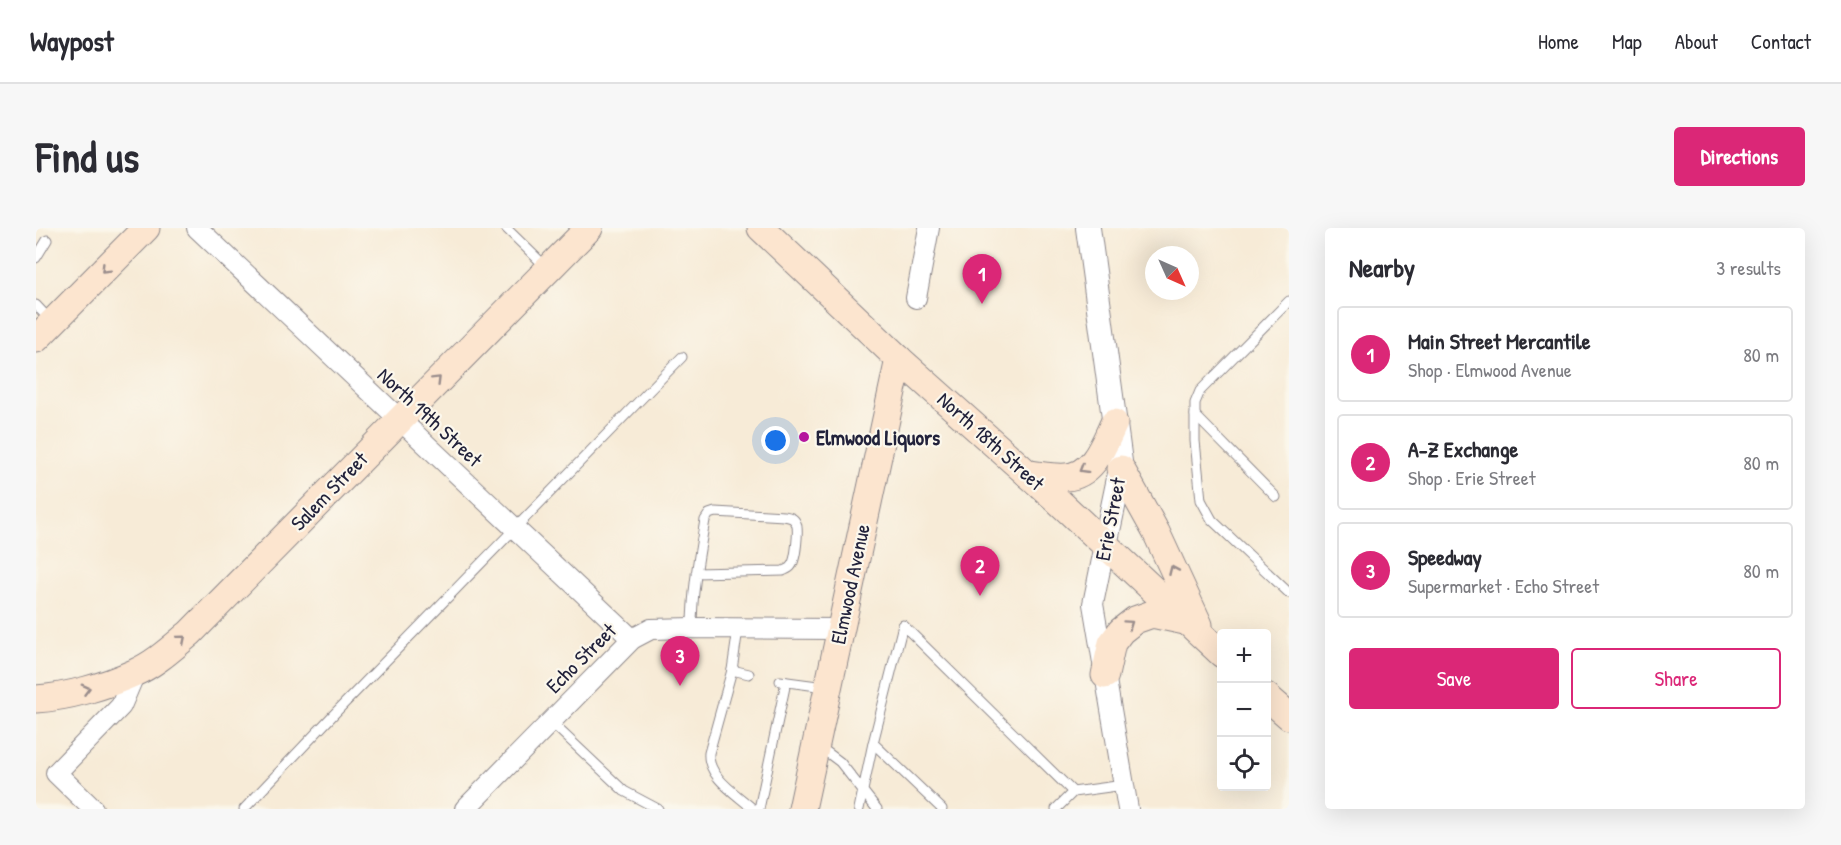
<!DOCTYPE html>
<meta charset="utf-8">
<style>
:root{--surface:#fff;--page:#f7f7f7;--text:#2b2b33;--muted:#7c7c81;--line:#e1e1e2;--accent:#db2777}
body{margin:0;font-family:"Patrick Hand",sans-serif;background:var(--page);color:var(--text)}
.controls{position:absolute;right:18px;bottom:18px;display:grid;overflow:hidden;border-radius:6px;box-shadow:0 6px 24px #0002}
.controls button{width:54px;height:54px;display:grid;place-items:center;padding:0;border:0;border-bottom:2px solid var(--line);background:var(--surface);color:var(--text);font:30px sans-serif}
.compass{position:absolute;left:1109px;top:18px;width:54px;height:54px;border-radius:50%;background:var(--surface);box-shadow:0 6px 24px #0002;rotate:135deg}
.you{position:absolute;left:740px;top:213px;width:21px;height:21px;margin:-15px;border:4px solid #fff;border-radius:50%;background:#1a73e8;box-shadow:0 0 0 9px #1a73e833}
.badge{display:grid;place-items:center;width:39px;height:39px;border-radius:50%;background:var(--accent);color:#fff;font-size:20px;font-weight:700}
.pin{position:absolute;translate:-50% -50px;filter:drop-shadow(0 2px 3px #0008)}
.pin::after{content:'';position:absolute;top:32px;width:21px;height:18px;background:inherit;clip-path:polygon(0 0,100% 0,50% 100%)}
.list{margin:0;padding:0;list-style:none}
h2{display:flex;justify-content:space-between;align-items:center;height:78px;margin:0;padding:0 24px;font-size:26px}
h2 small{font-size:20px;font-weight:400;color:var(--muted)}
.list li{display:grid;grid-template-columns:39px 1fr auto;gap:18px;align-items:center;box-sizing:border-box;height:96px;margin:0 12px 12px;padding:0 12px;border:2px solid var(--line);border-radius:6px}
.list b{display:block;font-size:22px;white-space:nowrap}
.list p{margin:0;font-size:20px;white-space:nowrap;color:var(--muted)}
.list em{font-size:20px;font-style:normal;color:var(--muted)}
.actions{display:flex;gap:12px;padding:18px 24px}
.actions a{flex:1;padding:14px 0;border:2px solid var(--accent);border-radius:6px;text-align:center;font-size:21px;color:var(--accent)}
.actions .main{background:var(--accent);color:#fff}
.icon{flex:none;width:33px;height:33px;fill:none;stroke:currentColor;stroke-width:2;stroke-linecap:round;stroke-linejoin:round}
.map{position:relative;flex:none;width:1253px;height:581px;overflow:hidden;border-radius:6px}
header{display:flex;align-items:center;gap:36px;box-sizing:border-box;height:84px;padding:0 30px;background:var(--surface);border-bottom:2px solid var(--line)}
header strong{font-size:28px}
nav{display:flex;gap:33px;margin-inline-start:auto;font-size:21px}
.intro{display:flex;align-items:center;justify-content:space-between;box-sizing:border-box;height:144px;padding:0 36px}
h1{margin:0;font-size:42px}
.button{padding:15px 27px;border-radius:6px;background:var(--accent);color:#fff;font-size:21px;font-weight:700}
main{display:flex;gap:36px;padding:0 36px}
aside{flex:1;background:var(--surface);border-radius:6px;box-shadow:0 6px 24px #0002}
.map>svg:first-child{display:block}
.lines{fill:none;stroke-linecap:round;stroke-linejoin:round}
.service-casing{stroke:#8c8689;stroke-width:11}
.minor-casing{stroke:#8c8689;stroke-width:22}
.tertiary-casing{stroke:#8c8689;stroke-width:26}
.secondary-casing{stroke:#8c8689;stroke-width:29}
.service{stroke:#fff;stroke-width:9}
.minor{stroke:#fff;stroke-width:20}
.tertiary{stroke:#fff;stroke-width:24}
.secondary{stroke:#fce5cf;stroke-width:27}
.oneway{stroke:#9a8d8c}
.poi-dot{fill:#b5179e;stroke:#fbf7ec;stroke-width:2}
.labels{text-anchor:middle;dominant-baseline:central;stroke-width:4.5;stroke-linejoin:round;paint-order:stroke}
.street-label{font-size:21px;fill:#22223b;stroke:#fbf7ec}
.poi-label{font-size:21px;font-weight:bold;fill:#22223b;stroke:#fbf7ec;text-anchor:start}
</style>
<header>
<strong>Waypost</strong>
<nav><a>Home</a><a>Map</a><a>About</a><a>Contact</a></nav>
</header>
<div class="intro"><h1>Find us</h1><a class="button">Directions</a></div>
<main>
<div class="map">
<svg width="1253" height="581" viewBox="0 0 1253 581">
<rect width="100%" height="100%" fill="#fbf7ec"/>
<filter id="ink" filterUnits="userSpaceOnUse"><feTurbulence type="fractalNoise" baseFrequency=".0167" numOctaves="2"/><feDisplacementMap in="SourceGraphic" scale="12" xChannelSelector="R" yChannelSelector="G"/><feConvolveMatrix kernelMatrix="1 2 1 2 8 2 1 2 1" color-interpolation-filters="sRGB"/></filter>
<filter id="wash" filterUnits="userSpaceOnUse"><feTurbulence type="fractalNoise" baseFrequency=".008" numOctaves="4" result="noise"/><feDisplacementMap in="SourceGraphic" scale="24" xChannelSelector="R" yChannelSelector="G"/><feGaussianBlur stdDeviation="1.35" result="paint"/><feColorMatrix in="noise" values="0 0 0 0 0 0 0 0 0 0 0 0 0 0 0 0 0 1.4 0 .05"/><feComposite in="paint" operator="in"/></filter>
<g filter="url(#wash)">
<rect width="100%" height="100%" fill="#f7ebd7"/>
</g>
<g filter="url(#ink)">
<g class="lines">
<defs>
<g id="service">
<polyline points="470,0 511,40"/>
<polyline points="0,30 11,12"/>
<polyline points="1253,73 1164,163 1159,175 1159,213 1165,272 1176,292 1253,365"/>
<polyline points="0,77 15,93"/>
<polyline points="1159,187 1240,269"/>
<path d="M 656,400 C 656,363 663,328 669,292 L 673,286 L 679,284 L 748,288 C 754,289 758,290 760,295 C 763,301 760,333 755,338 C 754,340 749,342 747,343 L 660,345"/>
<path d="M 702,401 L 696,442 L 673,525 C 671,549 701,566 717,581"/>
<polyline points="696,442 713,446"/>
<polyline points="744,453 789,459"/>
<polyline points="515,494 588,563 622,581"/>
<polyline points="784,519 804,534 841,581"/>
<polyline points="208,581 300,484 646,129"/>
<polyline points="723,581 750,454"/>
<polyline points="823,581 837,515"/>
<polyline points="906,581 837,515 867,397 1037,564"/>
<polyline points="1020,581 1037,564 1088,557"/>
</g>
<g id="minor">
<polyline points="161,0 596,411"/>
<polyline points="880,70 893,0"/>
<polyline points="1069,317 1057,376 1092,581"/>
<polyline points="57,581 20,545 85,478 99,445"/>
<polyline points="429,581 596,411 615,401 656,400 804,401"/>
</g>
<polyline id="tertiary" points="1052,0 1085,241 1069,317"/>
<g id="secondary">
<polyline points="725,0 863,131 1020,271 1186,426"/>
<polyline points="0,111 110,0"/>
<polyline points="1085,241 1120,304 1163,397"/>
<path d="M 992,246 C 1004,247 1018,250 1030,249 C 1058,247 1068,216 1078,195"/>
<polyline points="1069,447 1076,415 1085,403 1099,392 1116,386 1149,393"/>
<polyline points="1230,468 1253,488"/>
<path d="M 0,471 C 32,469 69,458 98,445 C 119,436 137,419 154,405 L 553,0"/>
<polyline points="766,581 863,131"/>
</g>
</defs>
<use href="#service" class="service-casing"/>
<use href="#minor" class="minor-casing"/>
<use href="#tertiary" class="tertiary-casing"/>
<use href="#secondary" class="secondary-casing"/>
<use href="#service" class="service"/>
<use href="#minor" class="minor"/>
<use href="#tertiary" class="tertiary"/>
<use href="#secondary" class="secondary"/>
</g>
<defs><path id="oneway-chevron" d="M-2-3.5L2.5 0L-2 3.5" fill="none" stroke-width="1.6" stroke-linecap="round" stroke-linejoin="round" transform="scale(1.5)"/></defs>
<g class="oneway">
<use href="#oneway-chevron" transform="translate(69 41) rotate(135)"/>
<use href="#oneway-chevron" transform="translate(401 152) rotate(-45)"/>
<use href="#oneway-chevron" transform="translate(1047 241) rotate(149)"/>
<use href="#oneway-chevron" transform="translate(1137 342) rotate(-114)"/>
<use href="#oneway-chevron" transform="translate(1093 396) rotate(-35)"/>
<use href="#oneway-chevron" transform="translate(146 411) rotate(-40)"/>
<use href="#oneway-chevron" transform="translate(50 461) rotate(-15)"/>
</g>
</g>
<circle class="poi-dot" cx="768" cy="209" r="6"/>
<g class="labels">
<g class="street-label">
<text transform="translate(394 189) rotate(43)">North 19th Street</text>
<text transform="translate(955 213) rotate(42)">North 18th Street</text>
<text transform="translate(293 263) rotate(-46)">Salem Street</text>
<text transform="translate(1074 291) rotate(-79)">Erie Street</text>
<text transform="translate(814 356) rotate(-78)">Elmwood Avenue</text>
<text transform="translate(545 430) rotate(-45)">Echo Street</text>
</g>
<g class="poi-label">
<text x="780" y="209">Elmwood Liquors</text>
</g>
</g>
</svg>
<div class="controls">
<button>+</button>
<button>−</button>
<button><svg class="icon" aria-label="locate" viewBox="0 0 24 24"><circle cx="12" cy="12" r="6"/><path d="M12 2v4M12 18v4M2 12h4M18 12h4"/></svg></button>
</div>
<svg class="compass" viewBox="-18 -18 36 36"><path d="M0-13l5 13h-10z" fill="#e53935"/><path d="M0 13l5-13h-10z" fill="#7c7c81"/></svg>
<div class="you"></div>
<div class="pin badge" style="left:946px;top:76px">1</div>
<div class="pin badge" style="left:944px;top:368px">2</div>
<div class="pin badge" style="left:644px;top:458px">3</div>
</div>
<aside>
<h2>Nearby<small>3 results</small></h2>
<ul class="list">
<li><span class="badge">1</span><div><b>Main Street Mercantile</b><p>Shop · Elmwood Avenue</p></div><em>80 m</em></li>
<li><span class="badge">2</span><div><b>A-Z Exchange</b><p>Shop · Erie Street</p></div><em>80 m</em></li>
<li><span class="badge">3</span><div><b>Speedway</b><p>Supermarket · Echo Street</p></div><em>80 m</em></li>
</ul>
<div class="actions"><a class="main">Save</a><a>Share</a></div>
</aside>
</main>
